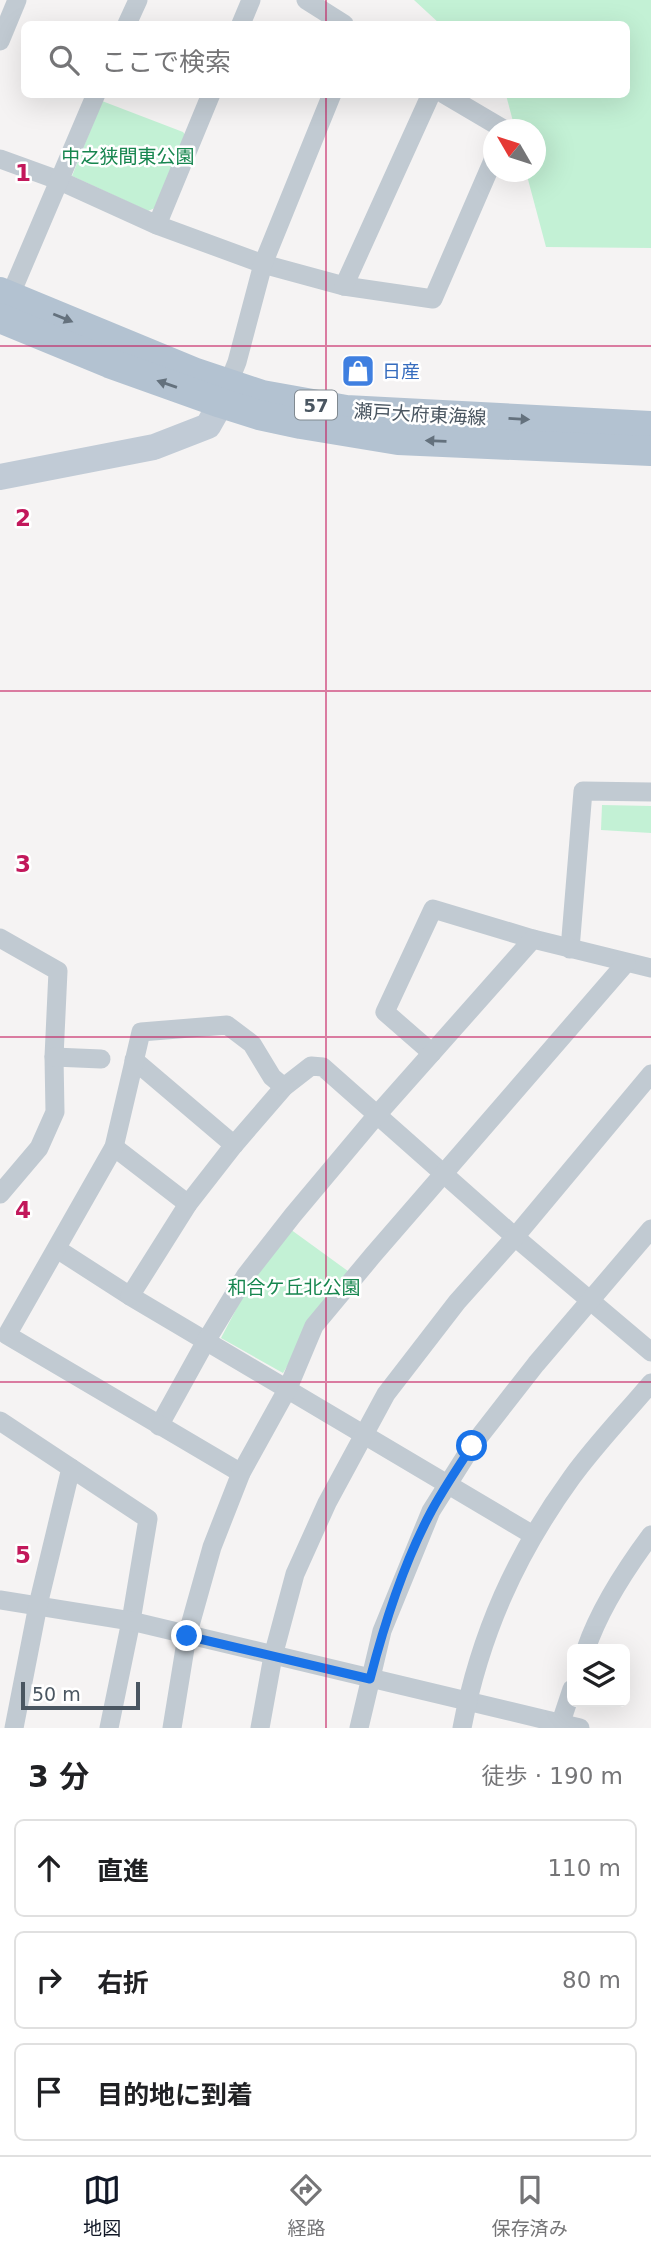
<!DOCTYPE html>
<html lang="ja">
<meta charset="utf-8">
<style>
:root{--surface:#fff;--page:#f6f6f6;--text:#202124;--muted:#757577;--line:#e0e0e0;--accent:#111827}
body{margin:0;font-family:"DejaVu Sans","Noto Sans JP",sans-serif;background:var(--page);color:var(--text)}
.controls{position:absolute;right:21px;bottom:21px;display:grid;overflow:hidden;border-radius:10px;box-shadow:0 7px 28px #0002}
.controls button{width:63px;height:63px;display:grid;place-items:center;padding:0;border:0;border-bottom:2px solid var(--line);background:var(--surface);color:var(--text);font:35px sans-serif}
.compass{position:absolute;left:483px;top:119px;width:63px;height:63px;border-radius:50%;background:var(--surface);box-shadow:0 7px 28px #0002;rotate:309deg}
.scale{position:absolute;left:21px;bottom:18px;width:119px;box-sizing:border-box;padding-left:7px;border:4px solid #4a5661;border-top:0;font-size:19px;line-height:24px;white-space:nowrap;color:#4a5661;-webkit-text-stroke:5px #fff;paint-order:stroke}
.stop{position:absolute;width:21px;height:21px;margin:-16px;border:5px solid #1a73e8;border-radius:50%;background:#fff}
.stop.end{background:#1a73e8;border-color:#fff;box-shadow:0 2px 7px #0008}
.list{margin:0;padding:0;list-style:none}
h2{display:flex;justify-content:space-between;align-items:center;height:91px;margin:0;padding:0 28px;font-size:30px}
h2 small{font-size:23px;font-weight:400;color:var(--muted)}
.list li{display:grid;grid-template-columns:46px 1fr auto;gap:21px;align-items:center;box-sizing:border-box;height:98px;margin:0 14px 14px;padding:0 14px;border:2px solid var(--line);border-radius:10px}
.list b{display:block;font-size:26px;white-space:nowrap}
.list em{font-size:23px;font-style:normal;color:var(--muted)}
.icon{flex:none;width:38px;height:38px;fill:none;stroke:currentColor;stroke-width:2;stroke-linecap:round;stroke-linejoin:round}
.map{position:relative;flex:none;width:651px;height:1728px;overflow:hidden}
.search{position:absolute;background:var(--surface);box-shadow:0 7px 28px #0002;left:21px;right:21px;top:21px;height:77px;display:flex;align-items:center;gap:18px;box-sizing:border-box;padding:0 24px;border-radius:10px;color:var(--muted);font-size:26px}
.sheet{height:427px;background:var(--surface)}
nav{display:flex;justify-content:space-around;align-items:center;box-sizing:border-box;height:98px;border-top:2px solid var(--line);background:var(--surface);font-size:19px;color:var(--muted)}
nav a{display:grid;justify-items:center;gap:4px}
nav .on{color:var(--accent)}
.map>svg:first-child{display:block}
.green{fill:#c3f1d5}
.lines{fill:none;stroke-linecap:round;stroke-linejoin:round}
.street{stroke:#c1cad2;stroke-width:19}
.secondary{stroke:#c1cbd6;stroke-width:26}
.primary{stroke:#b3c2d1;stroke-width:30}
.oneway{fill:#64717d}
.route{stroke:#1a73e8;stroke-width:9}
.grid{fill:none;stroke:#c2185b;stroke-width:2;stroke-opacity:0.55}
.labels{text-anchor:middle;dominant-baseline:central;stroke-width:5;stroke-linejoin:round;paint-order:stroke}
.shield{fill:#fff;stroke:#808990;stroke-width:2}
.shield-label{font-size:18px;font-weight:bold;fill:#4a5661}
.park-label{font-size:19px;fill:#17864f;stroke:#fff}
.shop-label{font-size:19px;fill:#366cbe;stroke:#fff;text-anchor:start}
.street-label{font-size:19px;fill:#4a5661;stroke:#fff}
.grid-label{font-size:23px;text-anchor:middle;font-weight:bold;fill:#c2185b;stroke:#fff;stroke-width:5;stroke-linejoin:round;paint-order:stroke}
</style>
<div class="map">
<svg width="651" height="1728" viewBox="0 0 651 1728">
<rect width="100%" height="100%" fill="#f5f3f3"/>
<g class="green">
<polygon points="414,0 651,0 651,248 546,247 526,172 536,172 536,130 515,129 506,95 626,94 626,24 440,24"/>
<polygon points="102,101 183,132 186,136 155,208 148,211 72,176"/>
<polygon points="602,805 651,806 651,833 601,830"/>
<polygon points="290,1229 352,1274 312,1325 283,1373 221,1338 251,1281"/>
</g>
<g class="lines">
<g class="street">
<polyline points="306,0 344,24"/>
<polyline points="127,24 138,0"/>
<polyline points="241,24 251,0"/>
<polyline points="0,41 17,0"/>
<polyline points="444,94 505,130"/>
<polyline points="0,159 58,180 157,225 263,264 344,286 433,299 494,158"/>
<polyline points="157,225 211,94"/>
<polyline points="344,286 431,94"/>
<polyline points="10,296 96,94"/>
<polyline points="225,392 237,362 263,264 332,94"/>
<polyline points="0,938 58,971 54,1057 55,1112 39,1148 0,1194"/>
<polyline points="570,949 583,791 651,792"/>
<polyline points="432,1053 385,1012 433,909 533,939 651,968"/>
<polyline points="54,1057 101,1059"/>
<polyline points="134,1060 234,1145"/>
<polyline points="114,1147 188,1204"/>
<polyline points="57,1249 130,1296 533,1535"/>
<polyline points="130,1296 188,1204 234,1145 284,1087 311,1066 323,1067 515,1237 651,1352"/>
<polyline points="0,1421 148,1519 131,1621 109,1728"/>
<polyline points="159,1426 206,1341 246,1275 293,1215 376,1116 533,939"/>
<polyline points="241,1473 7,1335 114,1147 141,1032 227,1025 252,1044 272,1077 284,1087"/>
<polyline points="0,1600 131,1621 580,1728"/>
<path d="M 586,1649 C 600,1608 625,1570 651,1535"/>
<polyline points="14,1728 38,1605 71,1468"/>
<polyline points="172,1728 187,1636 212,1547 241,1473 288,1388 314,1326 373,1255 626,963"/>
<polyline points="260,1728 273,1656 295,1574 327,1503 386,1394 457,1302 515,1237 651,1074"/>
<polyline points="359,1728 382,1631 431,1511 472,1446 536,1364 651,1229"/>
<path d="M 462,1728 C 480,1634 516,1554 572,1477 C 596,1444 625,1414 651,1383"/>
<polyline points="559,1728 572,1689"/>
</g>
<polyline class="secondary" points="0,477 154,447 208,426 221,403"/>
<g class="primary">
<polyline points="0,292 196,373 262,395 346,410 651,426"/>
<polyline points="0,318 109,363 221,403 259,415 301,424 398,440 651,451"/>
</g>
</g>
<defs><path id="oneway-solid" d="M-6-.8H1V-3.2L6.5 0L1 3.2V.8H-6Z" transform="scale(1.75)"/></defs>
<g class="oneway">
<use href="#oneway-solid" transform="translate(63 318) rotate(22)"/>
<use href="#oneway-solid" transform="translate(167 384) rotate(-161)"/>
<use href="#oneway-solid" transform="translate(519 419) rotate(3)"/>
<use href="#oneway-solid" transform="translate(436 441) rotate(-178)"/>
</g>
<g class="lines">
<path class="route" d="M 187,1636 L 370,1679 C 384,1625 405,1560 432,1510 C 444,1488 458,1467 472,1446"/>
</g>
<path class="grid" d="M 326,0 L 326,24M 326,94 L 326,1728M 0,346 L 651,346M 0,691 L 651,691M 0,1037 L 651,1037M 0,1382 L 651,1382"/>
<defs>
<symbol id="shop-square" viewBox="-11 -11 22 22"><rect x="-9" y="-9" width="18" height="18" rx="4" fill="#3f7fe0" stroke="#fff"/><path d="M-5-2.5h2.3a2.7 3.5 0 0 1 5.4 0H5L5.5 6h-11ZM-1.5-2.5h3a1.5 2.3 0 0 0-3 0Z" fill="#fff"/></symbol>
</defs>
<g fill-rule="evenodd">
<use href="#shop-square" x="339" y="352" width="38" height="38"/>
</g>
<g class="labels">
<rect class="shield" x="295" y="390.5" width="42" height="29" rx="5"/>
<g class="shield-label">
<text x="316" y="405">57</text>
</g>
<g class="park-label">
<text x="128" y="156">中之狭間東公園</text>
<text x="294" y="1287">和合ケ丘北公園</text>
</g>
<g class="shop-label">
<text x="382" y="371">日産</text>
</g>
<g class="street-label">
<text transform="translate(420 414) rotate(3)">瀬戸大府東海線</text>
</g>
</g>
<g class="grid-label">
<text x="23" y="181">1</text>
<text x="23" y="526">2</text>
<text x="23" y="872">3</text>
<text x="23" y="1218">4</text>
<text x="23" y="1563">5</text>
</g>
</svg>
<div class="controls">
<button><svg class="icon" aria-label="layers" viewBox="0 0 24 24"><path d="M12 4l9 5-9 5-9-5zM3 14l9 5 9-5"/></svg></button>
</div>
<svg class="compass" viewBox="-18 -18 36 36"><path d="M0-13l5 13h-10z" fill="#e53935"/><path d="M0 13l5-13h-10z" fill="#757577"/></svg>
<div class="scale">50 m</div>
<div class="stop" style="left:472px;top:1446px"></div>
<div class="stop end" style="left:187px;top:1636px"></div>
<div class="search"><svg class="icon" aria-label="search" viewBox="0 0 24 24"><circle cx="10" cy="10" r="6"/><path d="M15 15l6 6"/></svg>ここで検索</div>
</div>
<section class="sheet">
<h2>3 分<small>徒歩 · 190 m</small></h2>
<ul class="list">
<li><svg class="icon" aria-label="ahead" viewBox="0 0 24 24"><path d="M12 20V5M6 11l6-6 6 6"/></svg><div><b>直進</b></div><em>110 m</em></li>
<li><svg class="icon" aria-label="right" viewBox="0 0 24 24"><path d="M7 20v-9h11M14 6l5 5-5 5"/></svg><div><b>右折</b></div><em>80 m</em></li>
<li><svg class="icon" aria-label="arrive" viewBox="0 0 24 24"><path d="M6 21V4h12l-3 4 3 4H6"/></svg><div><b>目的地に到着</b></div></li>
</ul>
</section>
<nav>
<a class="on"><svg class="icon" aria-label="map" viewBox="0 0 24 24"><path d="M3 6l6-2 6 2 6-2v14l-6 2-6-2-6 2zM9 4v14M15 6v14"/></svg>地図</a>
<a><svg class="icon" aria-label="directions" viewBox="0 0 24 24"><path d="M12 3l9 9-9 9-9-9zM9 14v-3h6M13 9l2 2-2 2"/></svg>経路</a>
<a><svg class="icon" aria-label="saved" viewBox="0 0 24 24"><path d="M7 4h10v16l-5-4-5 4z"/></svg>保存済み</a>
</nav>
